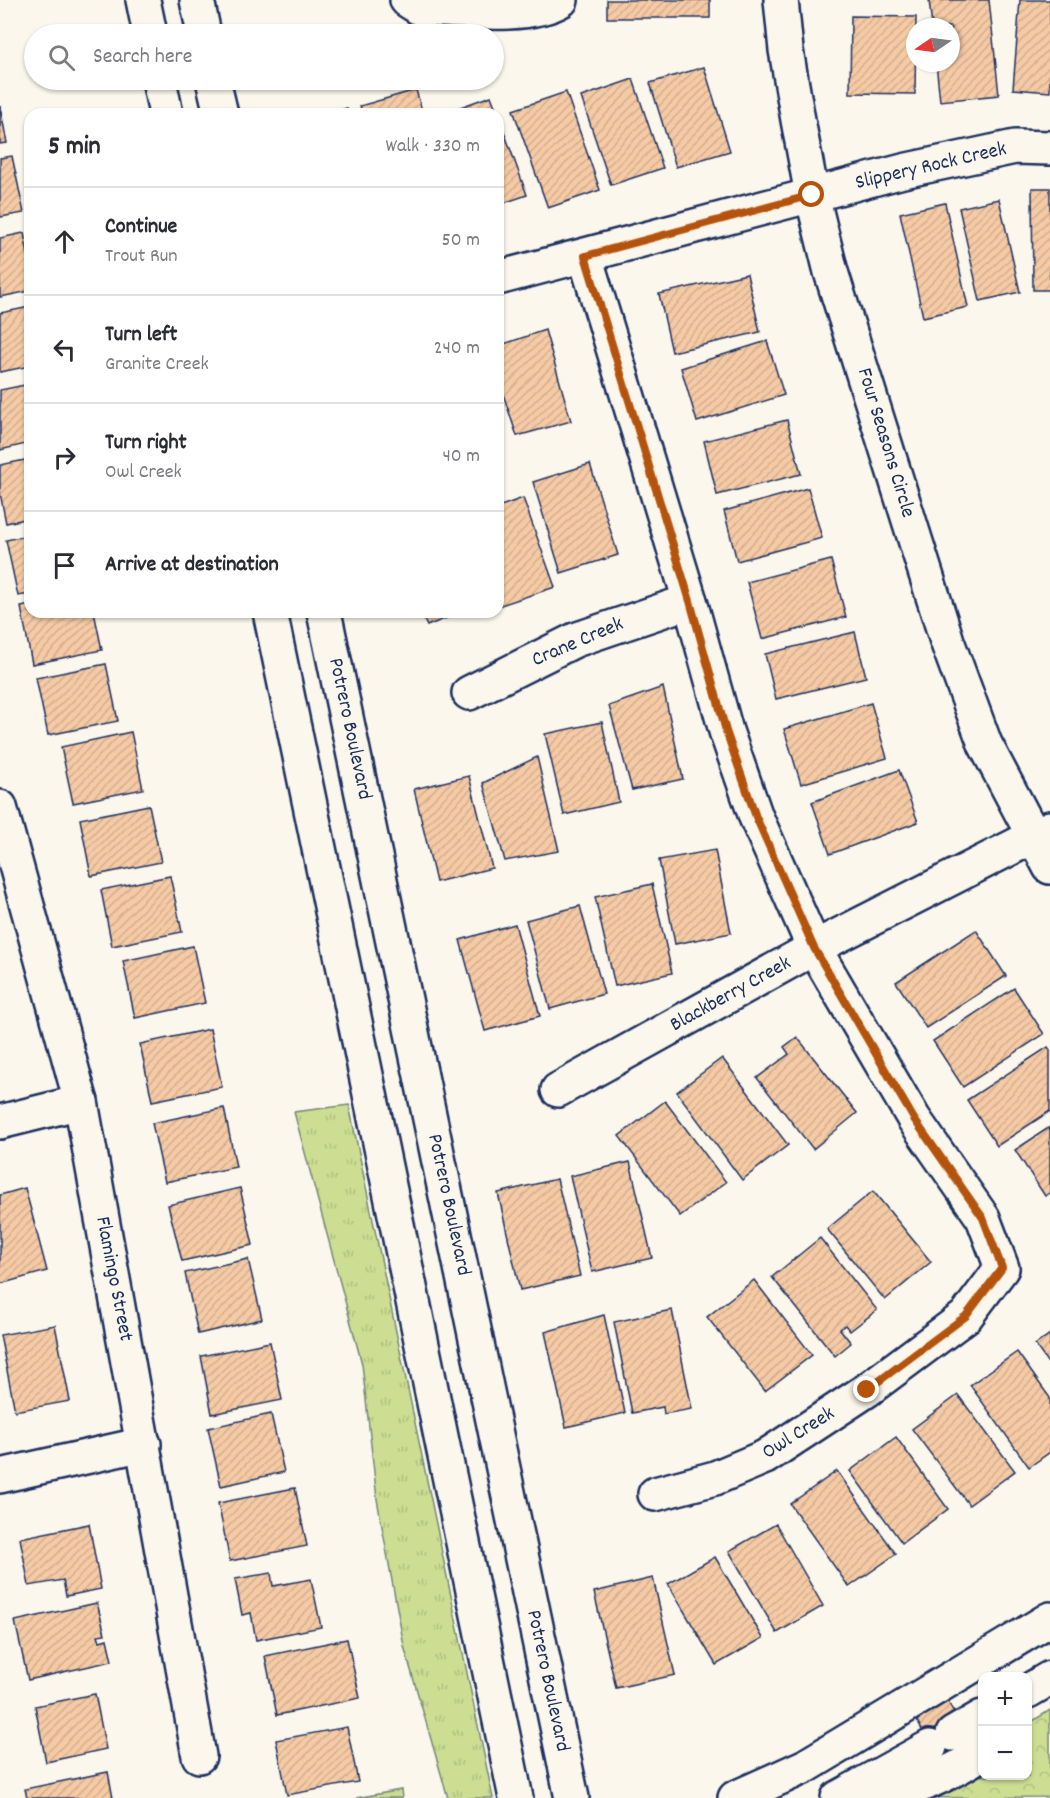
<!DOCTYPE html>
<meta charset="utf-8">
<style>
:root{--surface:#fff;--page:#f7f7f7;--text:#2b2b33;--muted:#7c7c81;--line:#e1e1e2}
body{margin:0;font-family:Dekko,sans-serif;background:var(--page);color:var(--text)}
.controls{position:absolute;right:18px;bottom:18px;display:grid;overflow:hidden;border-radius:12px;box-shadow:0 2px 4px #0004}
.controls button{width:54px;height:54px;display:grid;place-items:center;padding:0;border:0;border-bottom:2px solid var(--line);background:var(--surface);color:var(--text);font:30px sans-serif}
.compass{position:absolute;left:906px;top:18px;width:54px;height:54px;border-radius:50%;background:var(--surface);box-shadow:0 2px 4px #0004;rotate:257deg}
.stop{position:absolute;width:18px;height:18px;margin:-14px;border:4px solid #b45309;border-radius:50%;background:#fff}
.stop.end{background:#b45309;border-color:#fff;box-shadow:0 2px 6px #0008}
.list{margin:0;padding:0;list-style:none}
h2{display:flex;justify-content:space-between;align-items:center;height:78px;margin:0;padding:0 24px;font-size:26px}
h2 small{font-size:20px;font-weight:400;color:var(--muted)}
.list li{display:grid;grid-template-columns:39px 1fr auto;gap:18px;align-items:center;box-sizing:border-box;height:108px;padding:0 24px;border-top:2px solid var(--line)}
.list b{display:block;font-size:22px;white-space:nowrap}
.list p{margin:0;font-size:20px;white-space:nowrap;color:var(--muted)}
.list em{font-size:20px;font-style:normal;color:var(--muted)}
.icon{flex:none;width:33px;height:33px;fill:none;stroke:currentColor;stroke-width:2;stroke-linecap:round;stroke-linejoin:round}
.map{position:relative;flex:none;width:1050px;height:1798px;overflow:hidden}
.search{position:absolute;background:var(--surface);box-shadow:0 2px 4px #0004;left:24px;top:24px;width:480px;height:66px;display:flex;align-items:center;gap:15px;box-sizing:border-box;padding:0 21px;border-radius:33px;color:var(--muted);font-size:22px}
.panel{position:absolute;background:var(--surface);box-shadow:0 2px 4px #0004;left:24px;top:108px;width:480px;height:510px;border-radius:18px}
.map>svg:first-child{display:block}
.grass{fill:url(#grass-tufts);stroke:#748678;stroke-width:1.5}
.forest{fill:url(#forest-crowns);stroke:#748678;stroke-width:1.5}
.building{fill:url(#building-hatch);stroke:#1b2f5e;stroke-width:1.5}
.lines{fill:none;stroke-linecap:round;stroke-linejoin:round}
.street-casing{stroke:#1b2f5e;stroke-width:38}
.secondary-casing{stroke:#1b2f5e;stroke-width:38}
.street{stroke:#fbf7ec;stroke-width:33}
.secondary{stroke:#fbf7ec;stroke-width:33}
.route{stroke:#b45309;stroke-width:8}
.labels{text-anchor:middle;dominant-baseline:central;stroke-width:6;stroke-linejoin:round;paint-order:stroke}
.street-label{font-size:21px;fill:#1b2f5e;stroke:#fbf7ec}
</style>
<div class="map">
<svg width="1050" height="1798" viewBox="0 0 1050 1798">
<defs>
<pattern id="grass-tufts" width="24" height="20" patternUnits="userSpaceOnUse" patternTransform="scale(1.5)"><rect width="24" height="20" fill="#cdde92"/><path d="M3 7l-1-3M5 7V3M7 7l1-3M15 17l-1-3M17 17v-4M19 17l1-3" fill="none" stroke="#afbf80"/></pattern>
<pattern id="forest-crowns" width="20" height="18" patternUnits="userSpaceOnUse" patternTransform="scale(1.5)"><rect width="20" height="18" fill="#cdde92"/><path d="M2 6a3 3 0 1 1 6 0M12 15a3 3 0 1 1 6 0" fill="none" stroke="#afbf80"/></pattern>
<pattern id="building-hatch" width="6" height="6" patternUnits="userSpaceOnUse" patternTransform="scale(1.5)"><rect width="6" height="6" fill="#f5caa4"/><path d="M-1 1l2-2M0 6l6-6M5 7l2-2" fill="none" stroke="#d1ae90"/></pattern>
</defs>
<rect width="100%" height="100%" fill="#fbf7ec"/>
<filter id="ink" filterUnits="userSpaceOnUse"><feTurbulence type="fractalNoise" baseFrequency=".0167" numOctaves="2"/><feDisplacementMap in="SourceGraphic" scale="12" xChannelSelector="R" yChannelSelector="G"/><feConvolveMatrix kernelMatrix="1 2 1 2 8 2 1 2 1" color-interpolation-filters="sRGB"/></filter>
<g filter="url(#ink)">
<polygon class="grass" points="349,1105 493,1798 448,1798 404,1646 377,1499 362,1364 294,1112"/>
<g class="forest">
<polygon points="1050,1710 1050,1797 904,1798 982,1751 982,1776 1028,1776 1028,1724"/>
<polygon points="401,1790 402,1798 356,1798"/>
</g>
<g class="building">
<rect x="607" y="0" width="103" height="18"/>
<polygon points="929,0 989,0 999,95 940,101 936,63 951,63 951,27 932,27"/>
<polygon points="1020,0 1050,0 1050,92 1013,89"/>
<polygon points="851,16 916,17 915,94 850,93"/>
<polygon points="704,67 730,151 676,167 650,83"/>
<polygon points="633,79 663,168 611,185 581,97"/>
<polygon points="416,90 423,114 363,114 360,106"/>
<polygon points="566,92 600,190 548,208 513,110"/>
<polygon points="491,96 498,114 441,114"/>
<polygon points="0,106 7,143 0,144"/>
<polygon points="347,108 349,114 327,114"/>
<polygon points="498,115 527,195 498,205"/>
<polygon points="12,156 24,213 0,217 0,158"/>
<polygon points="1032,188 1050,188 1050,290 1033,290"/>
<polygon points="999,199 1020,292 980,301 959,208"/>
<polygon points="945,203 968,307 923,317 900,213"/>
<polygon points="24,233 30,265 30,291 0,297 0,238"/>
<polygon points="747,274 760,332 672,352 659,294"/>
<polygon points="30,307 30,366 0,372 0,313"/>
<polygon points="545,330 571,421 517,436 498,379 498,346"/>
<polygon points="767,341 784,395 697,422 681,368"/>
<polygon points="30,384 30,443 0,450 0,390"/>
<polygon points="787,420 801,474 717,495 704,441"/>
<polygon points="498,424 503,439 498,440"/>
<polygon points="30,459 30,518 6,523 0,493 0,465"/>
<polygon points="590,464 618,555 561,573 533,482"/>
<polygon points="808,488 822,538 737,561 724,511"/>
<polygon points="523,498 555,587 498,606 498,507"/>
<polygon points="30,535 30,594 18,596 6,540"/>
<polygon points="831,560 846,617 762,639 747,582"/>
<polygon points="30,605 30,612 94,612 102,650 32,664 21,607"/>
<polygon points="420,612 461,612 427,626"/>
<polygon points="855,632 866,677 776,699 765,654"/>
<polygon points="106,664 118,721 48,735 36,678"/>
<polygon points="663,687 683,779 632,790 609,706"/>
<polygon points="871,703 887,758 801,784 784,729"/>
<polygon points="602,722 619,802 564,815 545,734"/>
<polygon points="131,732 143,789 73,803 61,747"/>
<polygon points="537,757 559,851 505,861 483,783"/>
<polygon points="899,770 918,822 830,854 812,802"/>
<polygon points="469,776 492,868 436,882 414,789"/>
<polygon points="149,805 161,862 91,876 80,819"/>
<polygon points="715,850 731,933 675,944 659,860"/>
<polygon points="170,876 182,932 112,946 101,890"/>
<polygon points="652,884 672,973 615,986 595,897"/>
<polygon points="580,906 604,994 550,1009 526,920"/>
<polygon points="515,924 540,1016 485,1031 460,940"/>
<polygon points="976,930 1006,976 926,1028 896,982"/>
<polygon points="193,946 205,1003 135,1018 123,961"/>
<polygon points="1014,988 1044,1034 963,1087 933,1041"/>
<polygon points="210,1029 222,1087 152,1101 140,1044"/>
<polygon points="797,1037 857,1113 813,1149 757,1078 789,1054 784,1047"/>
<polygon points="1048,1047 1050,1050 1050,1111 997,1146 967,1100"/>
<polygon points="722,1058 788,1145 742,1180 677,1092"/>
<polygon points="665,1101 726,1182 680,1216 619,1136"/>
<polygon points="224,1108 236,1167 165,1182 152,1123"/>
<polygon points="1050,1127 1050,1193 1045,1196 1015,1150"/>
<polygon points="630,1162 652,1258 592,1272 570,1176"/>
<polygon points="557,1179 580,1276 520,1290 498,1193"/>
<polygon points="25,1188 47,1271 0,1284 0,1195"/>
<polygon points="240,1188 253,1245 182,1261 168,1205"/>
<polygon points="873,1191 931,1262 885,1300 827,1229"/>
<polygon points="820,1238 877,1310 850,1331 845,1325 840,1329 851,1343 835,1356 772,1277"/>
<polygon points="248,1259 262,1319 198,1334 185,1273"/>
<polygon points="754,1280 812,1355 765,1391 707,1317"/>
<polygon points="672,1310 692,1409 664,1414 663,1407 632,1413 614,1322"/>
<polygon points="604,1315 625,1413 566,1427 545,1332"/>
<polygon points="55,1325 70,1401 15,1411 0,1335"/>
<polygon points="1050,1334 1050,1366 1035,1345"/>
<polygon points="270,1342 282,1400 212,1414 201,1356"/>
<polygon points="1017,1352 1050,1398 1050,1452 1029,1467 970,1385"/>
<polygon points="958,1395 1015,1471 969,1505 912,1429"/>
<polygon points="271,1414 284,1472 221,1486 208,1428"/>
<polygon points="896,1437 948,1509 902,1543 850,1471"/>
<polygon points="837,1471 896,1554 849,1587 790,1504"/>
<polygon points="295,1488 307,1546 230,1561 218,1503"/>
<polygon points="89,1524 101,1589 66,1596 63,1580 29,1586 20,1538"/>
<polygon points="776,1524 823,1606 777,1633 729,1551"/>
<polygon points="715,1557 763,1638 716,1665 668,1584"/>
<polygon points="271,1573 273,1586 311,1579 321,1627 256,1640 251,1613 242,1615 235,1579"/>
<polygon points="653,1578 675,1675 616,1688 594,1592"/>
<polygon points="97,1603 105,1634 98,1635 100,1641 107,1639 112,1661 28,1680 15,1621"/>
<polygon points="347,1639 360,1698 277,1715 265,1656"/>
<polygon points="95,1694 106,1749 46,1762 35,1706"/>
<polygon points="946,1698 959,1722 961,1750 939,1762 914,1715"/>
<polygon points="347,1727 358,1782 287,1795 276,1740"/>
<polygon points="108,1772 113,1798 27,1798 25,1789"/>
</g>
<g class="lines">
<defs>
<g id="street">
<path d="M 407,0 L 421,9 C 459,10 528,20 561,0"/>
<polyline points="781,0 786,50 798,120 812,195 831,272 947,641 985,744 1050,867"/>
<polyline points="585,256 690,601 726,731 756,817 814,948 914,1119 983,1218 1002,1268 966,1316 867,1390 765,1457 715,1478 655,1494"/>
<polyline points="498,278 903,171 1015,147 1050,148"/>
<polyline points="469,693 575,640 690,601"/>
<polyline points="0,807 81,1102 199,1756"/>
<polyline points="558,1090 814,948 1050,828"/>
<polyline points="0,1122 81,1102"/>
<polyline points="0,1476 144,1444"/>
<polyline points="1028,1691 1050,1678"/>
<polyline points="953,1734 982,1717"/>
<polyline points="735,1798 806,1766 1050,1619"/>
<polyline points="838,1798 930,1747"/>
<path d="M 880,1798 C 917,1789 950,1774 982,1753"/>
</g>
<g id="secondary">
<polyline points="143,0 150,34"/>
<polyline points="197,0 204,34"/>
<polyline points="159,80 166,114"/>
<polyline points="213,80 221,114"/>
<polyline points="270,612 516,1798"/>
<polyline points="324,612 572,1798"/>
</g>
</defs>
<use href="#street" class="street-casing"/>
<use href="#secondary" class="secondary-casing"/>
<use href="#street" class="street"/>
<use href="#secondary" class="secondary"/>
</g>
</g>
<g class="lines" filter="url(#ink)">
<polyline class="route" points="812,195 585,256 690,601 726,731 756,817 814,948 914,1119 983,1218 1002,1268 966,1316 867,1390"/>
</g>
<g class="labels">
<g class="street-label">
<text transform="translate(931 167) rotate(-13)">Slippery Rock Creek</text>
<text transform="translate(885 443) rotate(73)">Four Seasons Circle</text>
<text transform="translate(578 643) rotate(-23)">Crane Creek</text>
<text transform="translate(349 729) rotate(78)">Potrero Boulevard</text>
<text transform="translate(731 995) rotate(-29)">Blackberry Creek</text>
<text transform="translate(448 1205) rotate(78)">Potrero Boulevard</text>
<text transform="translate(113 1279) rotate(79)">Flamingo Street</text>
<text transform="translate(799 1434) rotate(-32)">Owl Creek</text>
<text transform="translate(547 1681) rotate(78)">Potrero Boulevard</text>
</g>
</g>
</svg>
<div class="controls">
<button>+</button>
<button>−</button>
</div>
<svg class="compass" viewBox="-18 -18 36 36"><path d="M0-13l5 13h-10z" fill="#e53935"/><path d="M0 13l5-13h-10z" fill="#7c7c81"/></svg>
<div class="stop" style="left:812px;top:195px"></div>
<div class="stop end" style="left:867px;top:1390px"></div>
<div class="search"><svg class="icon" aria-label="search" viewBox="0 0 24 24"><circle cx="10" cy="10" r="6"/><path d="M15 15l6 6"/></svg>Search here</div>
<section class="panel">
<h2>5 min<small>Walk · 330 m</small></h2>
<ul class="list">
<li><svg class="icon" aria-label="ahead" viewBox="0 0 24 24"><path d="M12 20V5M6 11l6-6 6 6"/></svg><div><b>Continue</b><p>Trout Run</p></div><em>50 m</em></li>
<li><svg class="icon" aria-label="left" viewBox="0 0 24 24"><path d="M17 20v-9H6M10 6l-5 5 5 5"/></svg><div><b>Turn left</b><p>Granite Creek</p></div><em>240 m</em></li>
<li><svg class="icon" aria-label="right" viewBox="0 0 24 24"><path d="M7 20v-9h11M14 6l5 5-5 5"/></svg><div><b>Turn right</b><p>Owl Creek</p></div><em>40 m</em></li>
<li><svg class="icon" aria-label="arrive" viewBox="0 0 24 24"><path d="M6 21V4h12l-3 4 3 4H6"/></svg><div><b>Arrive at destination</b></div></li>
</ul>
</section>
</div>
